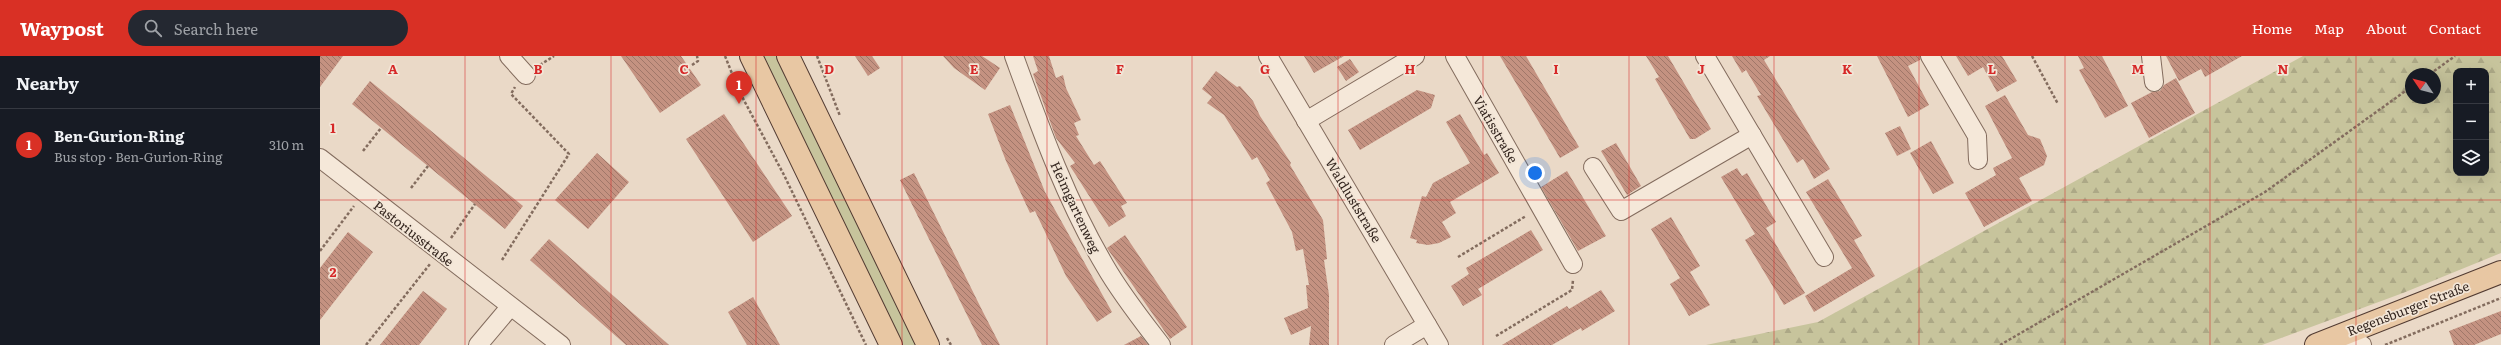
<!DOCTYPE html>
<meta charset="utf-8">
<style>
:root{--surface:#171b24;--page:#242831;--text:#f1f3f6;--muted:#9ea1a6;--line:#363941;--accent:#d93025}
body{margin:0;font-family:Literata,serif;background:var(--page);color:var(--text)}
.controls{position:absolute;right:12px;top:12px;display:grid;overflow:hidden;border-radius:8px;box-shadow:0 4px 16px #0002}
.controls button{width:36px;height:36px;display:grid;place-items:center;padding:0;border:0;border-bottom:1px solid var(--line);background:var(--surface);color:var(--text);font:20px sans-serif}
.compass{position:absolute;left:2085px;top:12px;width:36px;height:36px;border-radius:50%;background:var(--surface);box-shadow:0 4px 16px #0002;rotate:305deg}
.you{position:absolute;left:1215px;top:117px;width:14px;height:14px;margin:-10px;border:3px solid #fff;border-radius:50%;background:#1a73e8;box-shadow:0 0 0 6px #1a73e833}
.badge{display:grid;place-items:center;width:26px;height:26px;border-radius:50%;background:var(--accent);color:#fff;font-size:13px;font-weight:700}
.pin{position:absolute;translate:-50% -33px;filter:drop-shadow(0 1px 2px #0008)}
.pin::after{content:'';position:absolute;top:21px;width:14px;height:12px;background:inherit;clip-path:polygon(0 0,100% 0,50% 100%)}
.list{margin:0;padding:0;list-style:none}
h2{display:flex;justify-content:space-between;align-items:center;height:52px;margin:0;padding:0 16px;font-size:17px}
h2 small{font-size:13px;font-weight:400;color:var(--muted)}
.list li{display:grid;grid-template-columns:26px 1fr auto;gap:12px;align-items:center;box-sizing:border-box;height:72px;padding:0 16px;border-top:1px solid var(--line)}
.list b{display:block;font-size:15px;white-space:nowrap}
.list p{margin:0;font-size:13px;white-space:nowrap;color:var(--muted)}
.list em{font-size:13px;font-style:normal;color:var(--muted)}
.icon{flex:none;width:22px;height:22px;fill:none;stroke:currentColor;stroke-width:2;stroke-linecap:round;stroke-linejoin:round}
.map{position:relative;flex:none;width:2181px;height:289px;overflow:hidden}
header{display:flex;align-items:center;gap:24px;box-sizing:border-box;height:56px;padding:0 20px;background:var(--accent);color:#fff}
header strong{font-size:19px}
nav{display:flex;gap:22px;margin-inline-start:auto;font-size:14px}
.search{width:280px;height:36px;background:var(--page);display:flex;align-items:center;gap:10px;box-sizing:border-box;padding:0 14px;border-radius:22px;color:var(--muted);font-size:15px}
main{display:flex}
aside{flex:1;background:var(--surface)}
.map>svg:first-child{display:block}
.green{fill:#c7c49c}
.forest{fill:url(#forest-firs);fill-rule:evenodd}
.building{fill:url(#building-back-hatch)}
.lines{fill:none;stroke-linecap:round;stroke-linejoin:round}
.minor-casing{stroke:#836c5e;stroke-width:20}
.primary-casing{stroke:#523b32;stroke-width:24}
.path{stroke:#836c5e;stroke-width:2.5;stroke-dasharray:3 2;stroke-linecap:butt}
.minor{stroke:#f5e8d9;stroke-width:18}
.primary{stroke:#e8c7a3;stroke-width:22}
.grid{fill:none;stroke:#d62828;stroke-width:1;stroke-opacity:0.55}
.labels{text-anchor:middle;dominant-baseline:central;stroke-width:3.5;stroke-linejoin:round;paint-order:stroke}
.street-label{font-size:13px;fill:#352720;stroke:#f2e5d6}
.grid-label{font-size:13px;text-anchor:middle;font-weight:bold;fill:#d62828;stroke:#f2e5d6;stroke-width:3.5;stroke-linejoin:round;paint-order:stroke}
</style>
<header>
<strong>Waypost</strong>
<div class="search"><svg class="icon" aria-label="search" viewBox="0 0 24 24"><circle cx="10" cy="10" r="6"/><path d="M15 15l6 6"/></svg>Search here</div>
<nav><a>Home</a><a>Map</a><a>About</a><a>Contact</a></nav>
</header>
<main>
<aside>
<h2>Nearby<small></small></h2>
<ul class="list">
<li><span class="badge">1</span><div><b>Ben-Gurion-Ring</b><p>Bus stop · Ben-Gurion-Ring</p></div><em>310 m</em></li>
</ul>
</aside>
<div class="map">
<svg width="2181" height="289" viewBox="0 0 2181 289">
<defs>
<pattern id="forest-firs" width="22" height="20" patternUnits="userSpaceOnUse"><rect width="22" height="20" fill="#c7c49c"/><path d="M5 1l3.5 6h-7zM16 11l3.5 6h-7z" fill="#aca886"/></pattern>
<pattern id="building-back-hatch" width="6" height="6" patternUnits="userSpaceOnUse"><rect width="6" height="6" fill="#c49281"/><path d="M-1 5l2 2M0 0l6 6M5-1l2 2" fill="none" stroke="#a07769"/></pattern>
</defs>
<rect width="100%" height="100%" fill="#ead9c7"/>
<polygon class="green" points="440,0 457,0 596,289 580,289"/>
<path class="forest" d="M 1983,0 L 2181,0 L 2181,197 L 2083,237 L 1942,289 L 1386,289 L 1498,266 ZM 2136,15 L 2166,15 L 2166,117 L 2136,117 ZM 2091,18 L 2115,18 L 2115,42 L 2091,42 Z"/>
<g class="building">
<polygon points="0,0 23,0 0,31"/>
<polygon points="301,0 361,0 381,29 340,57"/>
<polygon points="535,0 552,0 560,12 548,20"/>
<polygon points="623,0 662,0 680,12 665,34 634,12"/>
<polygon points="713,0 729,0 736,22 743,19 746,32 761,64 754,67 759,79 756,80 774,109 780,105 807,147 801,150 806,160 789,171 750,110 755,107 736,82 713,18 718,15"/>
<polygon points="984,0 1024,0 994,17"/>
<polygon points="1180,0 1206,0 1259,91 1240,102"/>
<polygon points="1326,0 1348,0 1391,73 1375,83 1370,83 1335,23 1339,21"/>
<polygon points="1412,0 1450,0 1444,4 1510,113 1494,123 1483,103 1477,107 1437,40 1441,39 1426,14 1422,17"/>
<polygon points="1557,0 1600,0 1600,4 1588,10 1609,49 1588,61"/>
<polygon points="1636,0 1682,0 1697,25 1677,36 1663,11 1648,20"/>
<polygon points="1758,0 1782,0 1808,50 1785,62 1759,14 1764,12"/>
<polygon points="1846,0 1922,0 1885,21 1881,13 1859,25"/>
<polygon points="1030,3 1039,16 1026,25 1017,11"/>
<polygon points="896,15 917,31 920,30 933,45 940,60 971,107 970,109 1003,164 1007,203 1004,204 1009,239 1009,289 989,289 991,270 971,279 964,262 988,252 986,229 989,229 983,193 976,195 972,176 946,127 950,124 937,101 932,104 904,59 887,47 892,41 882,33"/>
<polygon points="1856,22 1875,57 1829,82 1811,47 1832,36 1840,35 1844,29"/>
<polygon points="50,25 203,150 185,173 32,48"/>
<polygon points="1097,34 1115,39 1111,52 1040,94 1028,74"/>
<polygon points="1685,39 1708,79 1720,83 1727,100 1724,109 1699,122 1712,145 1664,171 1645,137 1676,119 1673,112 1692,102 1665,50"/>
<polygon points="690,49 725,136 792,256 777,266 746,220 715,155 710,157 686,105 668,58"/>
<polygon points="404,58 472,160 433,186 366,83"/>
<polygon points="1140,58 1164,99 1167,97 1179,117 1130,146 1136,157 1122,166 1131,181 1119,187 1108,189 1096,187 1097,184 1090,182 1102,140 1106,141 1113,127 1150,107 1126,66"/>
<polygon points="1580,70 1591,93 1577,100 1565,77"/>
<polygon points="1611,85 1634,127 1613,138 1590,97"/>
<polygon points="1296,87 1321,130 1307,139 1281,95"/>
<polygon points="277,97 309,126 268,173 235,144"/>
<polygon points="1417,112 1422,120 1427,117 1456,166 1446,172 1485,237 1464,249 1425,184 1435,178 1401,121"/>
<polygon points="1247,115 1286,180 1258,195 1221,131"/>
<polygon points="594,117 663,256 680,289 662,289 608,181 580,124"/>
<polygon points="1508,123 1542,180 1534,184 1555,220 1494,256 1485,240 1532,212 1486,136"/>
<polygon points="1351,161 1380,210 1370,216 1390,249 1369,260 1350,228 1360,222 1331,173"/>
<polygon points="1211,174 1223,194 1158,233 1162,239 1143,250 1131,230 1149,218 1146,212"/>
<polygon points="28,176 53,196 0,264 0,212"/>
<polygon points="805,179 867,271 850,283 787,192"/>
<polygon points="229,183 349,289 306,289 210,204"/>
<polygon points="1281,234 1295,255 1262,275 1261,272 1232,289 1182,289 1247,250 1249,253"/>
<polygon points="103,235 127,253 114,270 99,289 60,289"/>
<polygon points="433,241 460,289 427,289 408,256"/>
<polygon points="2181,255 2181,278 2154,289 2134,289 2129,275"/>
<polygon points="821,280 828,289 804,289"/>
</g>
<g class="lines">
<defs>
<g id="minor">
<polyline points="189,0 206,19"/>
<path d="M 694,0 C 720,71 746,144 785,210 C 801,238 821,263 841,289"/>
<polyline points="948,0 1119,289"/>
<polyline points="1135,0 1253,208"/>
<polyline points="1385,0 1504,201"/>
<polyline points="1610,0 1657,80 1658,104"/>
<polyline points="1831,0 1834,26"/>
<polyline points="986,65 1095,0"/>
<polyline points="0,102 241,289"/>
<polyline points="1273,111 1301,155 1432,79"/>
<polyline points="2023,278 2042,289"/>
<polyline points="158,289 190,251"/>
<polyline points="1074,289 1107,269"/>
</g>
<g id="primary">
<polyline points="431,0 571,289"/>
<polyline points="468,0 608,289"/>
<polyline points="1996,289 2181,216"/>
</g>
</defs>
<use href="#minor" class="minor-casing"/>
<use href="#primary" class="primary-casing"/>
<g class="path">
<polyline points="405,0 419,35 464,119 546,289"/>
<polyline points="497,0 520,60"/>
<polyline points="1712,0 1738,48"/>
<polyline points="220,9 234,0"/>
<polyline points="372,9 378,5 377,0"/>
<polyline points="2110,18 2135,0"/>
<polyline points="43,95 61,72"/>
<polyline points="91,132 108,110"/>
<polyline points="131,182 155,148"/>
<polyline points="0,195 34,150"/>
<polyline points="1138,201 1206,160"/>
<polyline points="182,204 249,98 191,38 195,31"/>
<polyline points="1176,280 1252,234 1253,224"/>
<polyline points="627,282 631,289"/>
<polyline points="46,289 110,208"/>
<polyline points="1680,289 1945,136 2091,31"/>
<polyline points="2065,289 2181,242"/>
</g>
<use href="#minor" class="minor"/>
<use href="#primary" class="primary"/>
</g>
<path class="grid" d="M 145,0 L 145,289M 291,0 L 291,289M 436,0 L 436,289M 582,0 L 582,289M 727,0 L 727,289M 872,0 L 872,289M 1018,0 L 1018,289M 1163,0 L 1163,289M 1309,0 L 1309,289M 1454,0 L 1454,289M 1599,0 L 1599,289M 1745,0 L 1745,289M 1890,0 L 1890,289M 2036,0 L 2036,289M 0,144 L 2181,144"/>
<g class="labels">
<g class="street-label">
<text transform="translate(1176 73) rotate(60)">Viatisstraße</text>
<text transform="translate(1034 144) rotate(59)">Waldluststraße</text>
<text transform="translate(756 151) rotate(65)">Heimgartenweg</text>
<text transform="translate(94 177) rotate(38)">Pastoriusstraße</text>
<text transform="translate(2088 252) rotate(-21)">Regensburger Straße</text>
</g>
</g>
<g class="grid-label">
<text x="73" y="18">A</text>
<text x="218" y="18">B</text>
<text x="364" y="18">C</text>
<text x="509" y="18">D</text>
<text x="654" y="18">E</text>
<text x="800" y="18">F</text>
<text x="945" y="18">G</text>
<text x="1090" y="18">H</text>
<text x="1236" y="18">I</text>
<text x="1381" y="18">J</text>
<text x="1527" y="18">K</text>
<text x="1672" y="18">L</text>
<text x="1818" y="18">M</text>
<text x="1963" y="18">N</text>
<text x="13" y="77">1</text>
<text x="13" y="221">2</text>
</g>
</svg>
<div class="controls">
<button>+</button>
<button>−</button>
<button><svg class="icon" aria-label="layers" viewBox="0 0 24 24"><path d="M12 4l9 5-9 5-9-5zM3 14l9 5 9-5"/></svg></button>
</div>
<svg class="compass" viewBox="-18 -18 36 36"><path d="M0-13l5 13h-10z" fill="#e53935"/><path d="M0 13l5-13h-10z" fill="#9ea1a6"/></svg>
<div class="you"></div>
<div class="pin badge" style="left:419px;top:48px">1</div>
</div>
</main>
